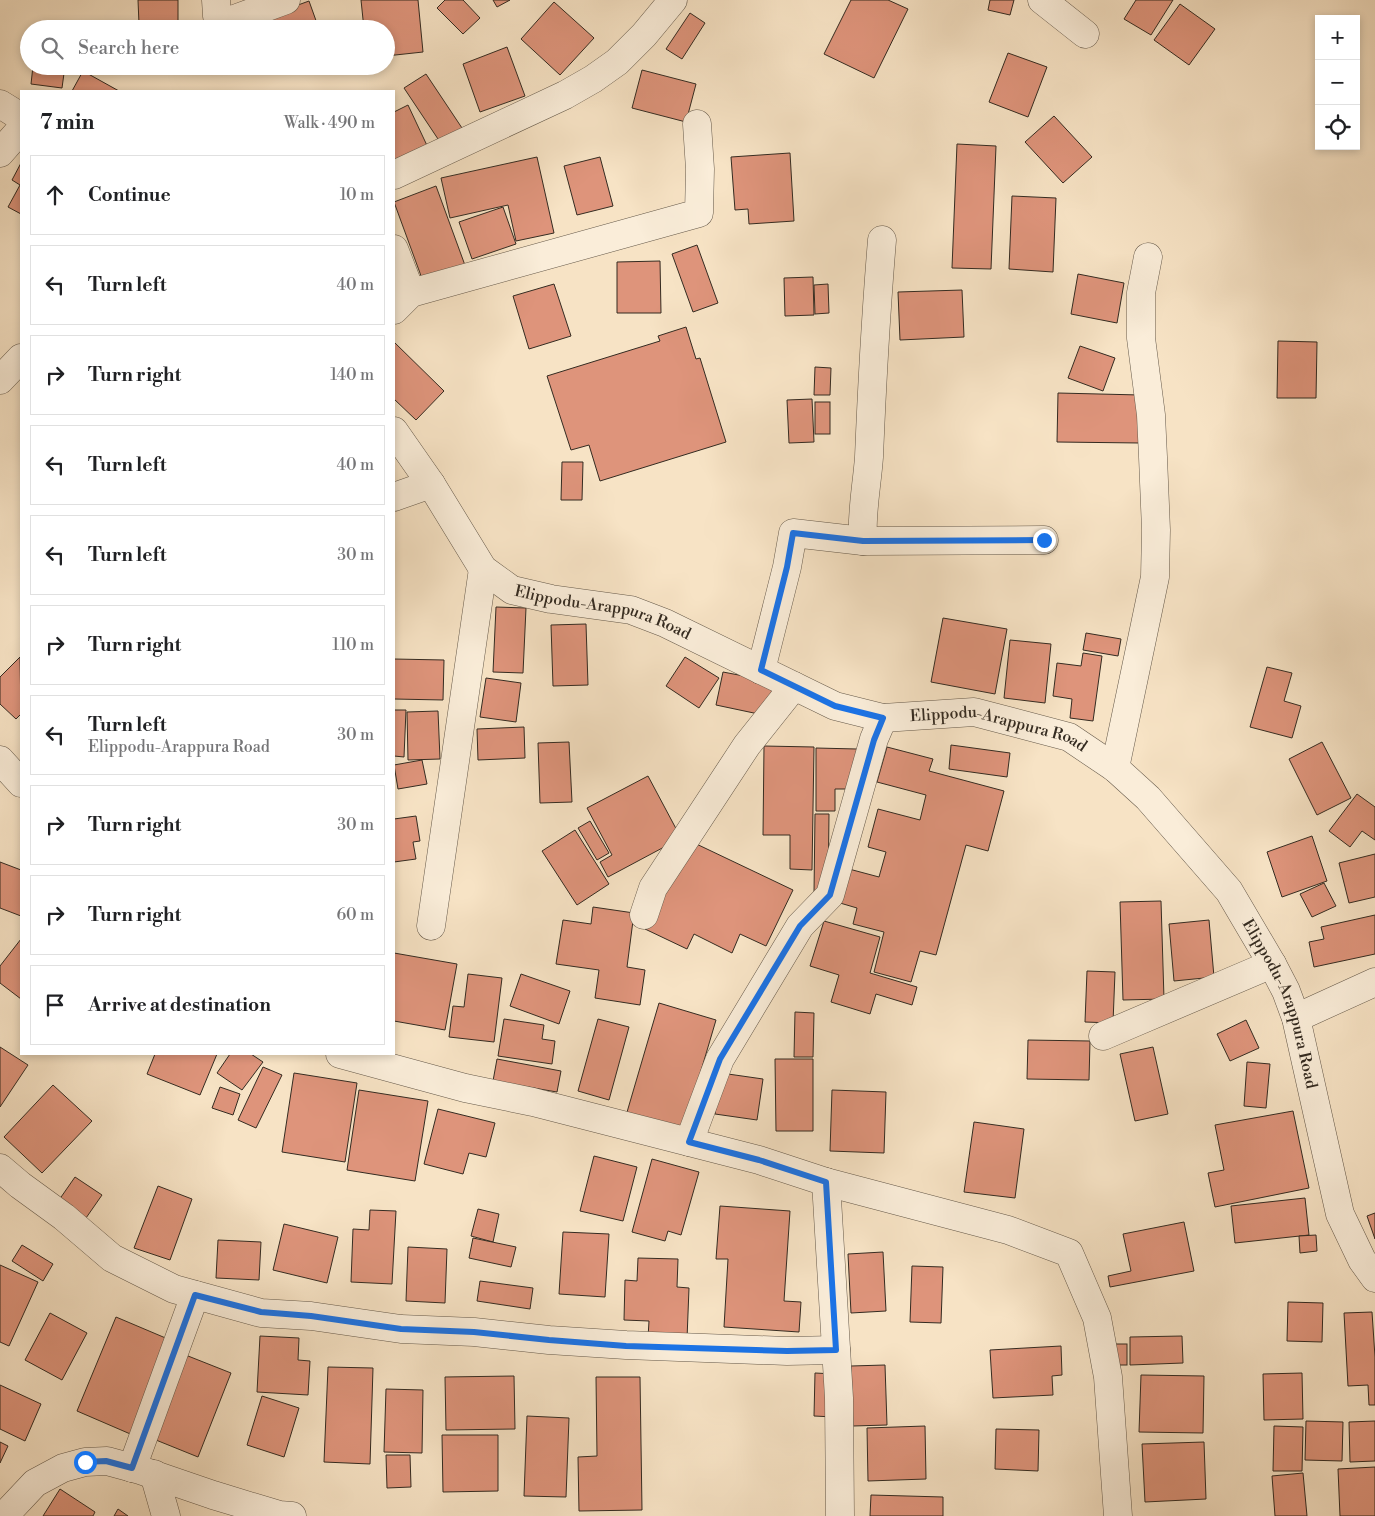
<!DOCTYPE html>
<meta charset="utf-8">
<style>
:root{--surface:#fff;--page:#f6f6f6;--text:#202124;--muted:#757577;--line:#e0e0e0}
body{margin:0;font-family:"Libre Bodoni",serif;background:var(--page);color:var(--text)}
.controls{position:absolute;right:15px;top:15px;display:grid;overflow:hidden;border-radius:0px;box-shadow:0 2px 8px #0003}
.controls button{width:45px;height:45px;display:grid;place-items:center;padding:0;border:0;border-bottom:1px solid var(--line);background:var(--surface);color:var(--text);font:25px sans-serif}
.stop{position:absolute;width:15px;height:15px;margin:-11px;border:4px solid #1a73e8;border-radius:50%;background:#fff}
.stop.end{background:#1a73e8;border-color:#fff;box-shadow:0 1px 5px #0008}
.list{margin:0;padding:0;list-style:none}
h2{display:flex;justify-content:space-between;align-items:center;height:65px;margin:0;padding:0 20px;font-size:21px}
h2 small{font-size:16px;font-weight:400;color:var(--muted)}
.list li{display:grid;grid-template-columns:32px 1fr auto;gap:15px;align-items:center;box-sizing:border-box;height:80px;margin:0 10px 10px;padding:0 10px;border:1px solid var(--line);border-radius:0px}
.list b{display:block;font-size:19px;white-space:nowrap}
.list p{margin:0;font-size:16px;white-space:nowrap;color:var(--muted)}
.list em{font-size:16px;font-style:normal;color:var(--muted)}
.icon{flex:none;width:28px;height:28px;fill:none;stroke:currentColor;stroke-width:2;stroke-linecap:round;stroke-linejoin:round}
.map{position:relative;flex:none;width:1375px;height:1516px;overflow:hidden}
.search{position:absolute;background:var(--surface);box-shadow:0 2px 8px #0003;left:20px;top:20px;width:375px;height:55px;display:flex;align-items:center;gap:12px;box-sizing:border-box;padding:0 18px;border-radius:28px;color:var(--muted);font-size:19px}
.panel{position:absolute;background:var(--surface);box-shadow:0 2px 8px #0003;left:20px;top:90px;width:375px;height:965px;border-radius:0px}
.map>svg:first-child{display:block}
.building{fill:#de947b;stroke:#342b21}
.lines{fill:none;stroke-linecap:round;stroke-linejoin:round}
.minor-casing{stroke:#65594a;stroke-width:29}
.minor{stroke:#faedd9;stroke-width:28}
.route{stroke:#1a73e8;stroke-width:6}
.labels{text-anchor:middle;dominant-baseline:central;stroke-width:4;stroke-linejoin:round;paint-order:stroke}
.street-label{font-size:16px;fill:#342b21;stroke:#faedd9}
</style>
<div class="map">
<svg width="1375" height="1516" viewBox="0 0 1375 1516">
<rect width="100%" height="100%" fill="#f7e3c5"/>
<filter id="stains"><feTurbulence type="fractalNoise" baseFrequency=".004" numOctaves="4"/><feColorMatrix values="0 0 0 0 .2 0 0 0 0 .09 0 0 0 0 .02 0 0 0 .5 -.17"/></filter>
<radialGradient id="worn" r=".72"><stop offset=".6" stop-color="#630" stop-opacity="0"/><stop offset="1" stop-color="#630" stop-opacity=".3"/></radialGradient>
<g class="building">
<polygon points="138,0 178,0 178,23 139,24"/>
<polygon points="361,0 418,0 423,52 386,56 386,29 364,29"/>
<polygon points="445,0 463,0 480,18 463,34 437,8"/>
<polygon points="493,0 510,0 497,7"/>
<polygon points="851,0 888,0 908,9 874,78 824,54"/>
<polygon points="990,0 1014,0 1010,15 988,10"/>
<polygon points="1136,0 1173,0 1151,35 1124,19"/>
<polygon points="309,1 319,29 260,29 257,20"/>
<polygon points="554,2 594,38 560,75 521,39"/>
<polygon points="1180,4 1215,29 1189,65 1154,40"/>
<polygon points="690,13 705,23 682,59 666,49"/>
<polygon points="507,47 525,96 480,112 463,64"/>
<polygon points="1008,53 1047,67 1028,117 989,102"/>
<polygon points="33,66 65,66 62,88 31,84"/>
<polygon points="642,70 696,84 686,122 632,108"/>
<polygon points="83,71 119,91 72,91"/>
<polygon points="426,74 462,128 440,142 404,88"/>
<polygon points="408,105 431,154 394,171 394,112"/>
<polygon points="1054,116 1092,157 1063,183 1025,142"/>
<polygon points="957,144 996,146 991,269 952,268"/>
<polygon points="790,153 794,221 749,224 748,209 735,210 731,157"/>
<polygon points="537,157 554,233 516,241 508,205 450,218 441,178"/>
<polygon points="600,157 613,206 577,215 564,166"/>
<polygon points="21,163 21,214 8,207 20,185 12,180"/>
<polygon points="436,186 466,268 424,284 394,202"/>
<polygon points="1012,196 1056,198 1053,272 1009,269"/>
<polygon points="503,207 516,244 472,259 459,222"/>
<polygon points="697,245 718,303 693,312 672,254"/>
<polygon points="660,261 661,313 617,313 617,262"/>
<polygon points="1078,274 1124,283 1117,323 1071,314"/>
<polygon points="813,277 814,315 785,316 784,278"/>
<polygon points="554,284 571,336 529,349 513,296"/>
<polygon points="828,284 829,313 815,314 814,285"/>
<polygon points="962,290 964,337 900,340 898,292"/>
<polygon points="686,327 696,359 700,358 726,442 600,481 589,445 571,450 547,376 660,341 658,336"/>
<polygon points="1278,341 1317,342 1316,398 1277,398"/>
<polygon points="394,342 444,391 416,420 394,399"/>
<polygon points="1080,346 1115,358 1103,391 1068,378"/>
<polygon points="815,367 831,368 830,395 814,395"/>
<polygon points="1058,393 1140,395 1140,443 1057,442"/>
<polygon points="812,399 814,442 789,443 787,400"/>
<rect x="815" y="402" width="15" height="32"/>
<polygon points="562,462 583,462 582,500 561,500"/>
<polygon points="496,607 526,608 523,673 493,672"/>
<polygon points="943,618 1007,629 995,694 931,682"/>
<polygon points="586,624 588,685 553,686 551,625"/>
<polygon points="1086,633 1121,639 1118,656 1083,650"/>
<polygon points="1010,640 1051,644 1045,703 1004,698"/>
<polygon points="1083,653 1102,656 1093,721 1070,718 1072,699 1053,696 1057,663 1081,666"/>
<polygon points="20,657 21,714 16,719 0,704 0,677"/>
<polygon points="685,657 719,678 699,708 666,686"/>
<polygon points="394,659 444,660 443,700 394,699"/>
<polygon points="1267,667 1292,673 1284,701 1301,706 1292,738 1250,727"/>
<polygon points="723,672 775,682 768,716 716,705"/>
<polygon points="486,678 521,683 516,722 480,717"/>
<polygon points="394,710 406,710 404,757 394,756"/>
<polygon points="438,711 440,759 408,760 407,712"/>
<polygon points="524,727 525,758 478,760 477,729"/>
<polygon points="569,742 572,802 540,803 538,743"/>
<polygon points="1322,742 1351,798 1317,815 1289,759"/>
<polygon points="951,745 1010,753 1007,777 949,769"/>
<polygon points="764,746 814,747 812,870 790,869 790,835 763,835"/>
<polygon points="887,747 933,759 929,771 1004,791 988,851 966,845 936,955 920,951 911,982 874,972 884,932 853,924 857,908 840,903 849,869 879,877 886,852 868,847 878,809 920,820 926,795 877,782"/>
<polygon points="816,748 857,749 856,789 835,789 835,811 816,811"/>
<polygon points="422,760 427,784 398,789 394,765"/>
<polygon points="648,776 681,838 608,877 600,862 612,855 587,808"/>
<polygon points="1357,794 1375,807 1375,840 1362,831 1350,847 1329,831"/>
<polygon points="815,814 829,814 828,894 814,893"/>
<polygon points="416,816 420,841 413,842 416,859 394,862 394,819"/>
<polygon points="590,821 609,853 597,860 578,828"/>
<polygon points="575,830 609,884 577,905 542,851"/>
<polygon points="1312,836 1327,881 1282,897 1267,852"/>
<polygon points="688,840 793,890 766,946 740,934 732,953 694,934 687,949 645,929"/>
<polygon points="1375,854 1375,897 1349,903 1339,863"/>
<polygon points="0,862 21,870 21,916 0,908"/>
<polygon points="1324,883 1336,906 1312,917 1300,894"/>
<polygon points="1161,901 1164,999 1123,1000 1120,902"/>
<polygon points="593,907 634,913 627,967 645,970 640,1005 595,998 599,970 556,964 563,920 591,924"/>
<polygon points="1375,915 1375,954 1314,967 1309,942 1324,939 1321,927"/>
<polygon points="1209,920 1214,977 1174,981 1169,924"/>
<polygon points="824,921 880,937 870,973 917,987 912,1005 876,994 870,1014 831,1002 839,975 810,966"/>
<polygon points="21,939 21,999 0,983 0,966"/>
<polygon points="394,953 457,964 445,1030 394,1021"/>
<polygon points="1087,971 1115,972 1113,1023 1085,1022"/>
<polygon points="468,974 502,978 494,1042 449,1037 453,1006 464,1007"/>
<polygon points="521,974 570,991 559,1024 510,1006"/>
<polygon points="659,1003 716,1020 682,1135 625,1119"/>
<polygon points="795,1012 814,1013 813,1057 794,1057"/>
<polygon points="504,1019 544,1025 542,1039 555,1041 552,1064 498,1056"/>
<polygon points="598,1019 629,1027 609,1100 578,1091"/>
<polygon points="1246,1020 1259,1048 1230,1061 1217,1034"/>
<polygon points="1028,1040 1090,1041 1089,1080 1027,1079"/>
<polygon points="0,1047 28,1065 0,1107"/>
<polygon points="1153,1047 1168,1114 1135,1121 1120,1054"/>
<polygon points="155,1054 217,1054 200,1095 147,1074"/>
<polygon points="230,1054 251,1054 263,1062 242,1090 217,1073"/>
<polygon points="497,1059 561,1071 557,1092 493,1081"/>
<polygon points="775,1059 813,1059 813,1131 776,1131"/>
<polygon points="1247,1062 1270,1064 1266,1108 1244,1106"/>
<polygon points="263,1067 282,1075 256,1128 238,1120"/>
<polygon points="294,1073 357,1083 345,1162 282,1152"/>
<polygon points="721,1073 763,1079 757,1120 715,1114"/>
<polygon points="53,1085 92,1121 42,1173 4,1137"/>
<polygon points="220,1087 240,1094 233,1115 212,1108"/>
<polygon points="359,1090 428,1101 415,1181 347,1170"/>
<polygon points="832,1090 886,1092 884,1153 830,1151"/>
<polygon points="438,1109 495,1123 486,1157 469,1153 463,1174 424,1164"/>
<polygon points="1293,1111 1309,1188 1215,1207 1208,1173 1224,1170 1215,1125"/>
<polygon points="974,1122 1024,1129 1015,1198 964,1192"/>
<polygon points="594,1156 637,1167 623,1221 580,1211"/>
<polygon points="652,1159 699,1172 681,1235 668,1231 665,1241 632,1232"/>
<polygon points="75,1177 102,1195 86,1218 59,1200"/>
<polygon points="158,1186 192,1199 170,1260 134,1248"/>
<polygon points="1305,1198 1309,1235 1235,1243 1231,1206"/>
<polygon points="720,1206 790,1211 784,1301 801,1302 799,1332 724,1327 728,1259 716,1259"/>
<polygon points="478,1209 499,1214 493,1242 471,1236"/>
<polygon points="370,1210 396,1211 392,1284 351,1282 353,1229 369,1230"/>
<polygon points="1375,1213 1375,1239 1367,1216"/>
<polygon points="1184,1222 1194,1271 1110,1287 1108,1276 1131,1271 1123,1234"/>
<polygon points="284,1224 338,1237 327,1283 273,1270"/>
<polygon points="563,1232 609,1234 605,1297 559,1294"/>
<polygon points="1316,1235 1317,1251 1300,1253 1299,1236"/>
<polygon points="473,1238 516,1247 511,1267 469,1258"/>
<polygon points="218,1240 261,1242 259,1280 216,1278"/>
<polygon points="22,1245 53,1264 43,1281 12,1261"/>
<polygon points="408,1247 447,1249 445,1303 406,1301"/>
<polygon points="883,1252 886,1311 851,1313 848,1254"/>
<polygon points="638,1258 678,1259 677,1287 689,1288 687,1339 648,1338 649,1321 624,1320 625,1280 637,1281"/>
<polygon points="0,1265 38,1282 9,1346 0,1342"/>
<polygon points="912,1266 943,1267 941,1323 910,1322"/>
<polygon points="480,1281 533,1288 530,1309 477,1301"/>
<polygon points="1288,1302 1323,1303 1322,1342 1287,1341"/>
<polygon points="1372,1312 1375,1357 1375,1405 1369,1405 1368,1385 1348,1386 1344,1313"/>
<polygon points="50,1313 87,1333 62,1380 25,1360"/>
<polygon points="116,1317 175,1342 135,1436 77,1411"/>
<polygon points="260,1336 299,1338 298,1360 310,1361 308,1395 257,1392"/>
<polygon points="1182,1336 1183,1363 1130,1365 1130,1337"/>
<rect x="1110" y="1344" width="17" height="21"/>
<polygon points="1061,1346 1062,1375 1052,1376 1053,1395 993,1398 990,1350"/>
<polygon points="183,1354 231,1373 198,1457 151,1438"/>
<polygon points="885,1365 887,1425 853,1426 851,1366"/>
<polygon points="328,1367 373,1368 370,1464 324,1462"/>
<polygon points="815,1373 835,1374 834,1417 814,1416"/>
<polygon points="1302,1373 1303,1419 1264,1420 1263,1374"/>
<polygon points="1141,1375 1204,1376 1203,1433 1139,1432"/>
<polygon points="514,1376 515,1429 446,1430 445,1377"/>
<polygon points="596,1377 640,1377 642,1510 579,1511 578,1457 597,1456"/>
<polygon points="0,1385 41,1404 25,1441 0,1429"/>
<polygon points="386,1389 423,1390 422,1453 384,1452"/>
<polygon points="262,1396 299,1408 284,1457 247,1445"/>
<polygon points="527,1416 569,1418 566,1497 524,1496"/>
<polygon points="1306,1421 1343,1422 1342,1461 1305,1460"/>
<polygon points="1375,1421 1375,1461 1350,1462 1349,1422"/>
<polygon points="925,1426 926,1479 868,1481 867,1428"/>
<polygon points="1274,1426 1303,1427 1302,1471 1273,1471"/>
<polygon points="996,1429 1039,1430 1038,1471 995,1469"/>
<polygon points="442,1435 498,1435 498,1491 443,1492"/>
<polygon points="0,1442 8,1446 0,1463"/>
<polygon points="1204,1442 1206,1499 1145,1502 1142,1444"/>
<polygon points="386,1455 410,1455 411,1487 387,1488"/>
<polygon points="1375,1467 1375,1516 1340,1516 1338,1469"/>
<polygon points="1303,1473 1307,1516 1275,1516 1272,1476"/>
<polygon points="60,1489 95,1512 93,1516 43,1516"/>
<polygon points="871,1495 943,1497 943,1516 870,1516"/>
<polygon points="118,1509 128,1516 114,1516"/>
</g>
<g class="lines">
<defs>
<g id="minor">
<polyline points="216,0 217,16 224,21 229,21 286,0"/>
<polyline points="1042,0 1085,34"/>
<polyline points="0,104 21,117"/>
<polyline points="0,153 21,129"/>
<polyline points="394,175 565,95 593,79 617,62 644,35 673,0"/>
<polyline points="394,249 411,293"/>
<polyline points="394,310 411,293 699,213 700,169 697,124"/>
<polyline points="0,380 21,358"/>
<path id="s1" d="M 394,431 L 431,484 L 483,569 L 512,590 L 551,599 L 631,610 L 665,623 L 835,706 L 883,718 L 974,712 L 1069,737 L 1115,768 L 1148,798 L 1229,891 L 1272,964 L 1286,991 L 1296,1018 L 1340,1214 L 1362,1260 L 1375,1278"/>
<polyline points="394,497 431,484"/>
<polyline points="863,541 1044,540"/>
<path d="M 761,670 L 787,567 L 793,533 L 863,541 C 861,513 867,485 869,457 C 872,384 876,312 882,240"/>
<polyline points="0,760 21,783"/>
<polyline points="1115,768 1155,577 1156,530 1153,457 1151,415 1141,338 1141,293 1148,257"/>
<polyline points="644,915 653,888 747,745 794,686"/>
<polyline points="431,926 483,569"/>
<polyline points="1296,1018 1375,982"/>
<polyline points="1103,1036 1272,964"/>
<polyline points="340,1054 465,1088 533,1102 759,1160 826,1182 1008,1230 1069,1253 1097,1318 1108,1377 1118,1516"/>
<polyline points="689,1142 720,1059 800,926 830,895 874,739 883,718"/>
<polyline points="0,1168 20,1185 64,1217 112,1258 174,1289 261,1313 311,1316 401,1329 474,1332 549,1340 626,1345 787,1351 836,1350"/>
<polyline points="826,1182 839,1398 840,1516"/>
<polyline points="132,1468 195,1295"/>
<polyline points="154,1474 166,1516"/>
<polyline points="4,1516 35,1483 63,1468 85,1462 107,1461 140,1470 213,1495 279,1515 292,1516"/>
</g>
</defs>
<use href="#minor" class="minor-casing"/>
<use href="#minor" class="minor"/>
</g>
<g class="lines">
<polyline class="route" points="85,1462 106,1461 132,1468 195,1295 261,1312 311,1316 401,1329 474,1332 549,1340 626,1346 787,1351 836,1350 826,1182 759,1160 689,1142 720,1059 800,926 830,895 874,740 883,718 835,706 761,670 787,567 793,533 863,541 1044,540"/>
</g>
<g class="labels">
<g class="street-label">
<text stroke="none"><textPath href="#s1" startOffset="294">Elippodu-Arappura Road</textPath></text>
<text stroke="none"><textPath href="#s1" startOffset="714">Elippodu-Arappura Road</textPath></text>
<text stroke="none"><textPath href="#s1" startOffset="1134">Elippodu-Arappura Road</textPath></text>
</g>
</g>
<rect width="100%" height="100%" filter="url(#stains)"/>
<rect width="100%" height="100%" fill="url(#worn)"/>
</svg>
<div class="controls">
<button>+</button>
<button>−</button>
<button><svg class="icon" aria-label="locate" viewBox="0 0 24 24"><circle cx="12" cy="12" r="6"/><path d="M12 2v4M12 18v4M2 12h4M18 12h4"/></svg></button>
</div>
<div class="stop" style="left:85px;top:1462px"></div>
<div class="stop end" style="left:1044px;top:540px"></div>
<div class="search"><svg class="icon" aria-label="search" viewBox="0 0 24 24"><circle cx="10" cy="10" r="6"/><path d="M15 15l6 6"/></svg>Search here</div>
<section class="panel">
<h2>7 min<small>Walk · 490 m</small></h2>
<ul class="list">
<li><svg class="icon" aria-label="ahead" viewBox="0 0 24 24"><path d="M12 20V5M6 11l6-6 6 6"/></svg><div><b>Continue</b></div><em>10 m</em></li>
<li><svg class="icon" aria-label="left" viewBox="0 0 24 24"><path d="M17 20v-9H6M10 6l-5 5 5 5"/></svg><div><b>Turn left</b></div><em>40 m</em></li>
<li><svg class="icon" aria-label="right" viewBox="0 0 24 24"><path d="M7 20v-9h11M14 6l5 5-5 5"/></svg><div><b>Turn right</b></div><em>140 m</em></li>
<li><svg class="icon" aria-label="left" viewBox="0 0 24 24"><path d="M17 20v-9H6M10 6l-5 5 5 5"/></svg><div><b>Turn left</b></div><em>40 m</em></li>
<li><svg class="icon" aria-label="left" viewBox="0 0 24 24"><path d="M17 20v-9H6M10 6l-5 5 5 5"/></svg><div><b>Turn left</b></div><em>30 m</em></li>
<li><svg class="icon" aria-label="right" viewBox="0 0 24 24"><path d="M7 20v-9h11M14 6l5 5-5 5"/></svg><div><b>Turn right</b></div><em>110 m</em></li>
<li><svg class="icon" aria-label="left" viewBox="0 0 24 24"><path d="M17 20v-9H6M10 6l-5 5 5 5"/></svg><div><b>Turn left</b><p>Elippodu-Arappura Road</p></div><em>30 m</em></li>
<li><svg class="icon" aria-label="right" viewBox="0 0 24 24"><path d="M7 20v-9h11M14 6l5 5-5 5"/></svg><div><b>Turn right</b></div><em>30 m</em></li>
<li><svg class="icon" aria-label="right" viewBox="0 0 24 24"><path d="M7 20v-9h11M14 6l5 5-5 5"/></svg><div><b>Turn right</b></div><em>60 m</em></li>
<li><svg class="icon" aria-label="arrive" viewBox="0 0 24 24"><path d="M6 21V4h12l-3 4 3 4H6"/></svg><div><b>Arrive at destination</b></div></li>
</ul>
</section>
</div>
